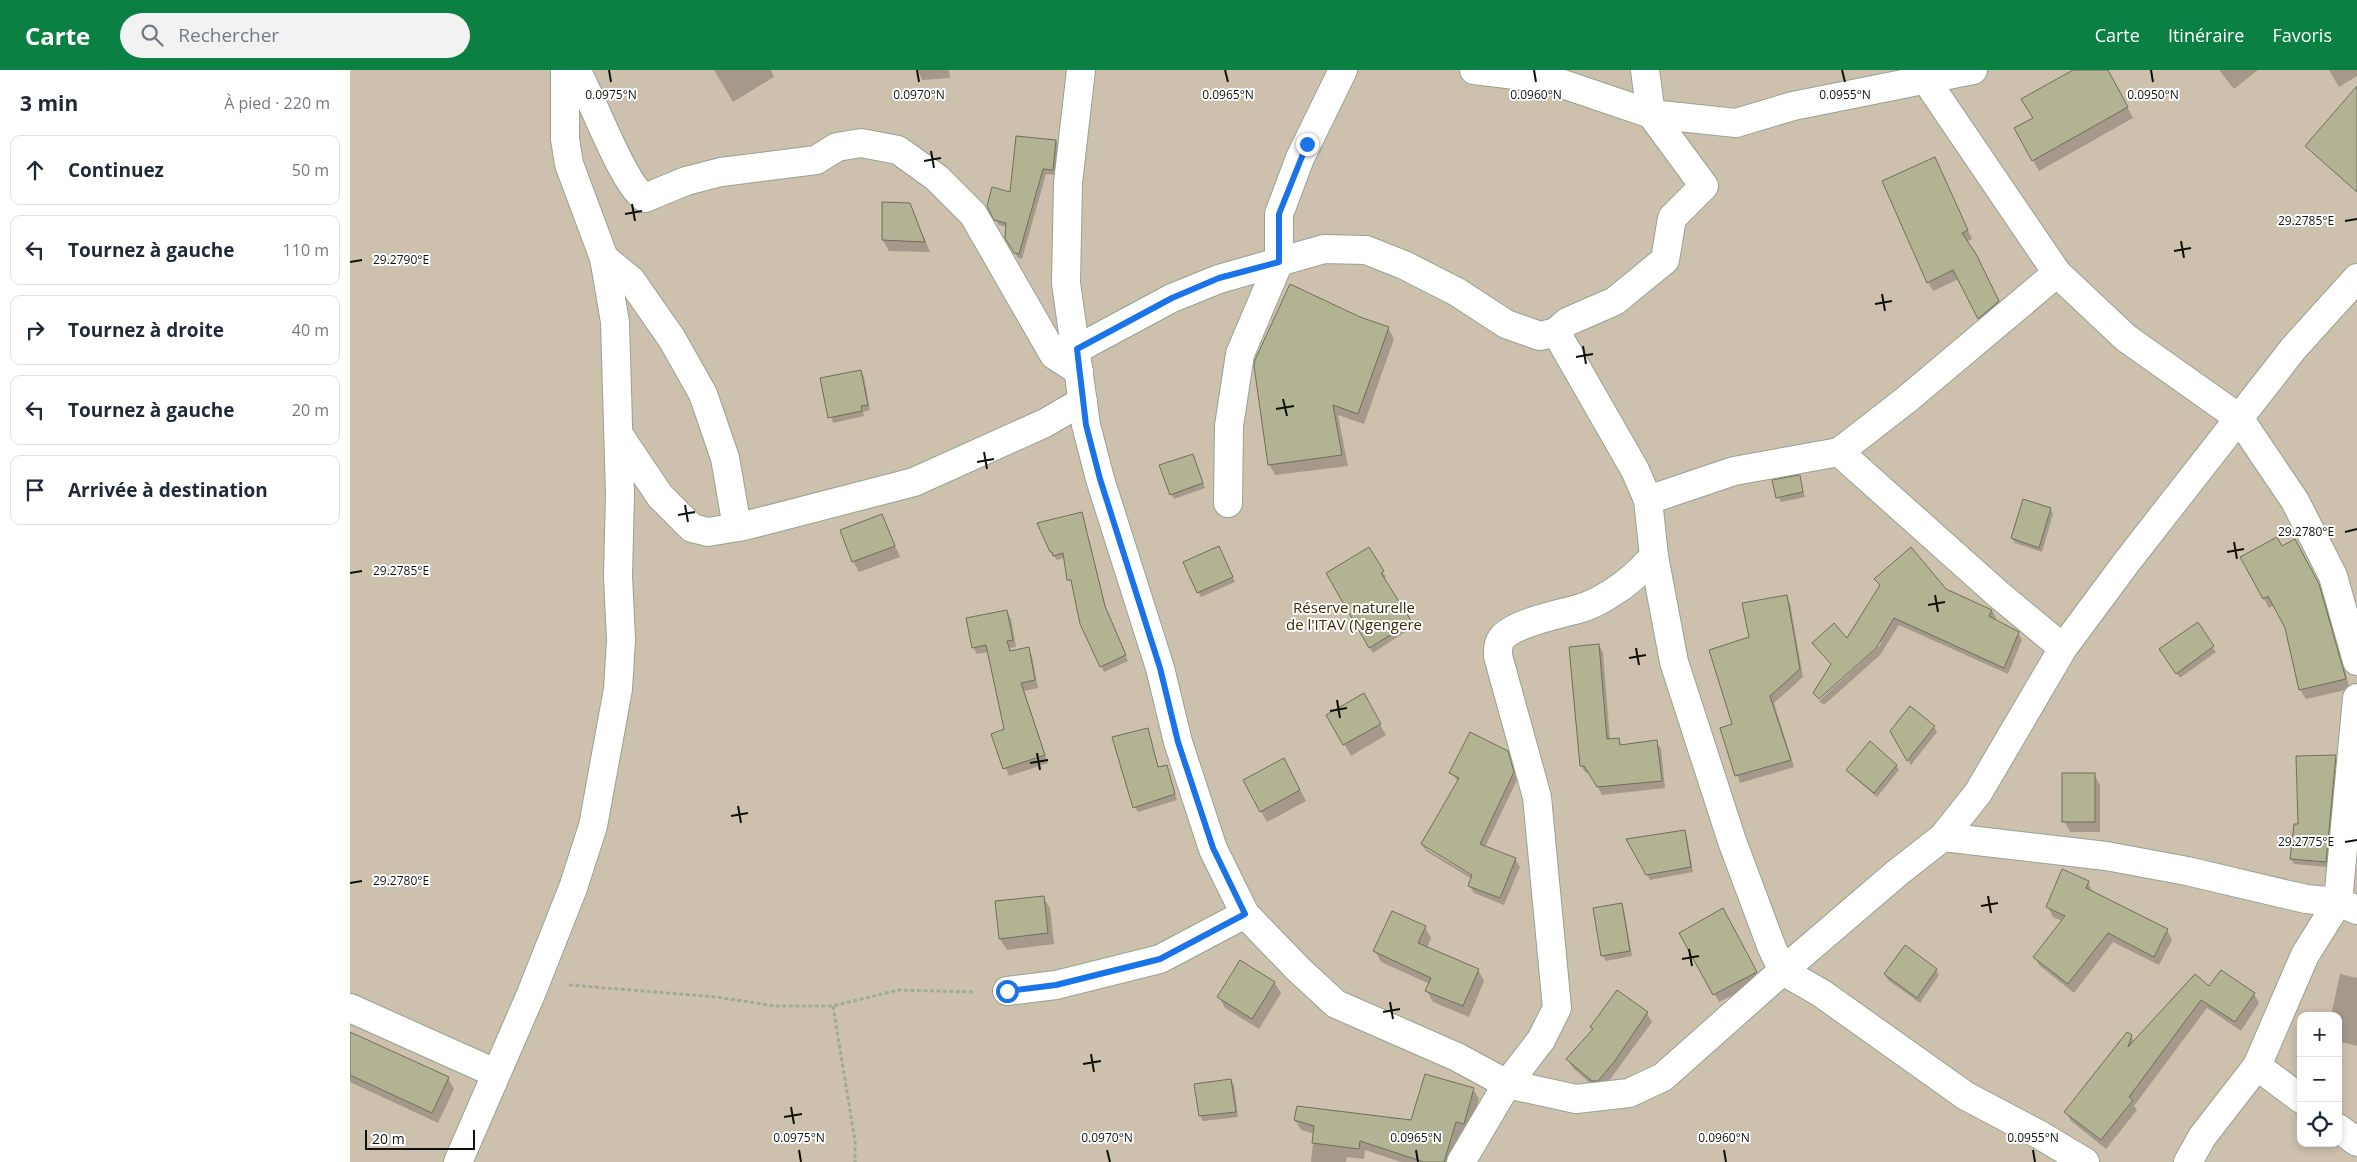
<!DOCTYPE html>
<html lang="fr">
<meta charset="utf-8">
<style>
:root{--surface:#fff;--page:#f2f2f3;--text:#1f2937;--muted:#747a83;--line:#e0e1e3;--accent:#0b8043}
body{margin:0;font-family:"Open Sans",sans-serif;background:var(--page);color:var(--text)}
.controls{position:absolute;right:15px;bottom:15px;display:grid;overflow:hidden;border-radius:10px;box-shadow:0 2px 8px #0003}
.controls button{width:45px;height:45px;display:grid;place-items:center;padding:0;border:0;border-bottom:1px solid var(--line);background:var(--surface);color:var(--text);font:25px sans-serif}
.scale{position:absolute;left:15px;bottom:12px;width:110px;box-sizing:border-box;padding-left:5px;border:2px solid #0d130c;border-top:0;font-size:14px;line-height:18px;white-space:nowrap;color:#0d130c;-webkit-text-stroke:4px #fff;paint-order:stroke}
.stop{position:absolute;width:15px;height:15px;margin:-11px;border:4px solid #1a73e8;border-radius:50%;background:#fff}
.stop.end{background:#1a73e8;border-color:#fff;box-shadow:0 1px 5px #0008}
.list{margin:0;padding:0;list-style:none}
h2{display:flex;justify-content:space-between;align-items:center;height:65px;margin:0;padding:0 20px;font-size:21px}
h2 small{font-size:16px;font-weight:400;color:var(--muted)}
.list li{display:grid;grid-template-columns:32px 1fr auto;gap:15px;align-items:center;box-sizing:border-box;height:70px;margin:0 10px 10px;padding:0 10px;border:1px solid var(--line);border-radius:10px}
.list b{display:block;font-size:19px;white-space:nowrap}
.list em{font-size:16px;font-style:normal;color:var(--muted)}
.icon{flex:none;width:28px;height:28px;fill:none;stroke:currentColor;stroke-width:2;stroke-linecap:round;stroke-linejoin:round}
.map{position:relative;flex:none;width:2007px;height:1092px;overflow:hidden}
header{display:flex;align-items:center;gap:30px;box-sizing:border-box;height:70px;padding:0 25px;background:var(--accent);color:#fff}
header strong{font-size:24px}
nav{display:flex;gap:28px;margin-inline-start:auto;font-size:18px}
.search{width:350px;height:45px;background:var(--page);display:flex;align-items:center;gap:12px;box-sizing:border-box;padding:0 18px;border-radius:28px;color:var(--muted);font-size:19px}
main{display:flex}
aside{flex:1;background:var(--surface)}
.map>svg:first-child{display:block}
.green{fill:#cdc0ad;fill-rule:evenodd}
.shadow{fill:#0003;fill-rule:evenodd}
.building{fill:#b1b392;stroke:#6f705a}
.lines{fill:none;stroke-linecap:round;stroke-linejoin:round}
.minor-casing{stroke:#94a491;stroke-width:30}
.path{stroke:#9dab9a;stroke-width:3;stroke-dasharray:4 2.5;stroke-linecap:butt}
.minor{stroke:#fff;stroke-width:28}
.route{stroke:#1a73e8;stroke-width:6}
.ticks{fill:none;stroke:#0d130c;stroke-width:2}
.labels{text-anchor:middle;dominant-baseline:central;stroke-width:4;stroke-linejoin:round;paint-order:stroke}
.park-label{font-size:15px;fill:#3c2801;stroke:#fff}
.ticks-label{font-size:12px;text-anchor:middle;fill:#0d130c;stroke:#fff;stroke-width:4;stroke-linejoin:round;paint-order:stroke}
</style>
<header>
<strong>Carte</strong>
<div class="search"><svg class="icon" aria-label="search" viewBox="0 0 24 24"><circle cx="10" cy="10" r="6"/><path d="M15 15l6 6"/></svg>Rechercher</div>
<nav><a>Carte</a><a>Itinéraire</a><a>Favoris</a></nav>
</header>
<main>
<aside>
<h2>3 min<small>À pied · 220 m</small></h2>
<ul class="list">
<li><svg class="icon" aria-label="ahead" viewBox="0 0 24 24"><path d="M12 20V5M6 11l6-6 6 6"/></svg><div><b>Continuez</b></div><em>50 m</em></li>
<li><svg class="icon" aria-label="left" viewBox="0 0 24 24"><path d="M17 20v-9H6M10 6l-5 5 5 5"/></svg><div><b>Tournez à gauche</b></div><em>110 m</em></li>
<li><svg class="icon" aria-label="right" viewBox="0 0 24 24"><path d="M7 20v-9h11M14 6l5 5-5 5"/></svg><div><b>Tournez à droite</b></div><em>40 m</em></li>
<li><svg class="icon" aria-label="left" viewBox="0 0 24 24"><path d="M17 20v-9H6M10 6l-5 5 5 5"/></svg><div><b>Tournez à gauche</b></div><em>20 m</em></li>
<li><svg class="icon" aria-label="arrive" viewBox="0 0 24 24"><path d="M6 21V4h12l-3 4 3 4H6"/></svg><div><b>Arrivée à destination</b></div></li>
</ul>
</aside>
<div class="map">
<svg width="2007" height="1092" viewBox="0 0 2007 1092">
<rect width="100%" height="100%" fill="#e1f3de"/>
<path class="green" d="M 0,0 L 2007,0 L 2007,1092 L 0,1092 ZM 1951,946 L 1988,946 L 1988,1073 L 1951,1073 Z"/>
<g class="shadow">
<polygon points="364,0 421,0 424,7 383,32"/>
<polygon points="568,0 599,0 600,8 572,10"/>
<polygon points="1725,0 1757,0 1783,48 1689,101 1666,59 1684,48"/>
<polygon points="1869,0 1908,0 1884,19"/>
<polygon points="1979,0 2007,0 2007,6 1989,17"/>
<polygon points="706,71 709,76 706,105 696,104 672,189 668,188 656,167 657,157 649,155 638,136 661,124"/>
<polygon points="1589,97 1622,169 1616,172 1629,192 1653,240 1634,257 1609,209 1583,221 1578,212"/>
<polygon points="533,133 560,134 580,182 539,181 533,170"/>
<polygon points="1010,248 1038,258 1044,269 1014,354 988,345 998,396 925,405 919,394"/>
<polygon points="511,301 514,307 520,340 513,342 514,346 483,353 472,309"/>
<polygon points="843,385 855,418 824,429 821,424"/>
<polygon points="1449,406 1455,427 1431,432 1428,427"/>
<polygon points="1700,439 1703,444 1692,482 1665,473 1662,468"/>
<polygon points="732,443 757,543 778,591 754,602 731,549 723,515 719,510 715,488 707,490 701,482"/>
<polygon points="532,446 550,487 509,502 503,491"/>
<polygon points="1944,471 1974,525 2000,619 1956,629 1950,619 1936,557 1924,535 1919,538 1892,488 1932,478"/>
<polygon points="1018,479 1036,507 1033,509 1063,557 1023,583 978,504"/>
<polygon points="871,482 885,512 851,527 848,522"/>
<polygon points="1526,509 1596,520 1642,541 1646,548 1645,550 1668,562 1672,570 1658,604 1549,555 1530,585 1474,635 1469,631 1531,574 1530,572 1468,629 1464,623 1482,596 1464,573 1497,570 1530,517"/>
<polygon points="1436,526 1440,533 1453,607 1424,633 1444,697 1390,713 1372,659 1384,655"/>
<polygon points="657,542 661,549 666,577 660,578 661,582 678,578 682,586 688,618 674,621 698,693 659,706 642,664 656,660 639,582 627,584 623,577"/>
<polygon points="1847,554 1866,582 1830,608 1814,585"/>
<polygon points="1249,575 1253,583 1260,670 1268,669 1272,676 1306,671 1311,679 1315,718 1252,725 1240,703 1236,703 1231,696"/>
<polygon points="1013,625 1036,665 1001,686 978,645"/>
<polygon points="1584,657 1587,662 1561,695 1541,661"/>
<polygon points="797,659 809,698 816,696 827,730 788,742 785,737"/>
<path d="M 1157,682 L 1167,710 L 1135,777 L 1165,789 L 1170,797 L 1154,835 L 1124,823 L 1119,815 L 1122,809 L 1076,781 L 1072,774 L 1108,711 L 1101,703 ZM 1076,776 L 1128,807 L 1127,809 L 1076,779 Z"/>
<polygon points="1985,686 1988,691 1978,797 1944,794 1941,789 1949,755"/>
<polygon points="1546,695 1549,700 1527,727 1501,705 1498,700"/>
<polygon points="940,701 956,731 917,752 894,711"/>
<polygon points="1744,704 1750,715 1750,762 1720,762 1714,751"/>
<polygon points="1334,762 1337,767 1343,802 1300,810 1278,770"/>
<polygon points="1738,812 1743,823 1817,860 1822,870 1809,895 1763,872 1724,923 1690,896 1684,887 1712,851 1703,847 1698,837"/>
<polygon points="693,827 700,838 704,874 657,880 650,869"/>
<polygon points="1271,835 1274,840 1282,886 1256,891 1253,886 1244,839"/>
<polygon points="1377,848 1411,911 1369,932 1330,863"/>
<polygon points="1075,857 1081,868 1077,878 1128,900 1134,911 1119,947 1083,932 1077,921 1080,914 1031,892 1025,881"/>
<polygon points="1555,877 1586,900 1589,905 1570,933 1538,910 1535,904"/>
<polygon points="1990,904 2007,908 2007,976 1988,971 1988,946 1981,946"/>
<polygon points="924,912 931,923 909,959 875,938 869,927"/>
<polygon points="1860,918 1904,924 1909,933 1891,961 1857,938 1784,1036 1787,1040 1756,1079 1721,1051 1716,1042 1781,966 1784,972"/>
<polygon points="1297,943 1302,952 1253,1019 1248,1020 1223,998 1218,990 1243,960 1242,957"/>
<polygon points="0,980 98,1008 104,1019 88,1053 0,1012"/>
<polygon points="881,1010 884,1015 888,1047 853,1051 850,1046"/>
<polygon points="1123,1019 1129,1029 1119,1063 1112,1061 1102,1092 1051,1092 1015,1080 1014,1089 997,1087 996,1092 961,1092 964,1064 951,1060 945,1050 1062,1051"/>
</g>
<g class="building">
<polygon points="1723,0 1758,0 1778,37 1682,91 1664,58 1683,48 1671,29"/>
<polygon points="2007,16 2007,122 1955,76"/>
<polygon points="666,66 706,70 703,100 693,99 669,184 664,183 655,168 656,153 644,150 637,136 642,117 660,122"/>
<polygon points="1585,87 1618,160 1612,163 1626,184 1649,231 1628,249 1603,200 1577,213 1532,111"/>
<polygon points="532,132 560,133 575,172 532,170"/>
<polygon points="940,214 1010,247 1039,257 1008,344 983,335 992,385 918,395 904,296 905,290"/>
<polygon points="511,300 518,335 511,336 512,341 478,348 470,308"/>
<polygon points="843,384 853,413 820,425 809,395"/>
<polygon points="1450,405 1453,422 1426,428 1422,410"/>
<polygon points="1673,429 1701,438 1689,478 1661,468"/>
<polygon points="732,442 755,536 776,585 750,597 730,554 721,510 717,510 713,483 703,486 702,482 700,482 687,453"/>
<polygon points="532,444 545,476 502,492 490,460"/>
<polygon points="1927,467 1932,476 1945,469 1969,514 1996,609 1949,620 1935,558 1918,526 1913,529 1890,487"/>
<polygon points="869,476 883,507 847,523 833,492"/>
<polygon points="1019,477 1034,501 1031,503 1062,552 1019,578 976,503"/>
<polygon points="1561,477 1596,519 1642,540 1639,546 1669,562 1654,598 1544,548 1526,578 1469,629 1463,623 1481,594 1462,573 1484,553 1497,568 1530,515 1524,509"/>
<polygon points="1437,525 1450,599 1420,626 1441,690 1385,706 1370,658 1382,654 1359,580 1399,567 1392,533"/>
<polygon points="657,540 663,570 657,571 660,581 679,577 685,610 671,613 695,685 653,699 641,664 654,659 636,575 622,578 616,548"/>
<polygon points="1848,552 1864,576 1826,604 1809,579"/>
<polygon points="1249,574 1257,669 1269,668 1270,675 1307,670 1312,711 1247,717 1234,696 1230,696 1219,577"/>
<polygon points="1014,623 1031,654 993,675 976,645"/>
<polygon points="1560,636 1585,656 1557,691 1540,661"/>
<polygon points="798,658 808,697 817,695 825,724 783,738 762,667"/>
<polygon points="1120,662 1158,681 1164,702 1130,774 1166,788 1150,828 1118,816 1122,805 1071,774 1109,708 1099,703"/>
<polygon points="1520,671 1547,695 1524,723 1496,700"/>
<polygon points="1986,685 1976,792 1940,789 1944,754 1948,754 1946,686"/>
<polygon points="934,688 950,720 910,742 893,710"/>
<rect x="1712" y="703" width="33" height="49"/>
<polygon points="1335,760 1341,797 1296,805 1276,769"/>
<polygon points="1712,799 1739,811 1736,818 1818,859 1804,887 1758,863 1718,914 1683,887 1715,846 1696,837"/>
<polygon points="694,826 698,863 649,869 645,831"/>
<polygon points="1272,833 1280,881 1251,886 1243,838"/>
<polygon points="1373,838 1407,902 1363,925 1329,863"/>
<polygon points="1042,841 1076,856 1068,873 1129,899 1113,936 1075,921 1081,908 1023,881"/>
<polygon points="1555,875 1587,899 1567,928 1534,904"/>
<polygon points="890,890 925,912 902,949 867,927"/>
<polygon points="1871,900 1905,923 1885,952 1851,930 1779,1027 1783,1030 1751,1070 1714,1042 1777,962 1782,965 1778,977 1845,904 1859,916"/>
<polygon points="1267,920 1298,942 1264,992 1248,1011 1242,1011 1216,989 1243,959 1240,957"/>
<polygon points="0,962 99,1007 82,1043 0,1005"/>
<polygon points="1075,1004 1124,1018 1114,1054 1106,1052 1094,1092 1074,1092 1010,1071 1009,1079 962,1073 964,1056 944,1050 947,1036 1061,1050"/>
<polygon points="881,1009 886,1042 849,1046 844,1014"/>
</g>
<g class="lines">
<defs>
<g id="minor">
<path d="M 226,0 C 242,27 273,115 295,128 L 336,111 L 371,102 L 466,90 L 487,77 L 511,73 L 548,80 L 587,108 L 623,144 L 704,285 L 729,301"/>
<polyline points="731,0 718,113 716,213 736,355 750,409 810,598 828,672 863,779 895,844 948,899 986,934 1107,987 1157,1014 1226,1029 1279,1023 1313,1007 1429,904 1547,803 1593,767 1628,723 1713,578 1776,493 1943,279 2007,208"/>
<polyline points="1124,0 1198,9 1301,44 1386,53 1443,36 1623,0"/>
<polyline points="1574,0 1576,10 1707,203 1776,268 1889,348 1945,431 1983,506 2007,591"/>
<polyline points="254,188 281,210 322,269 353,324 375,388 387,457"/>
<polyline points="1206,262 1285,400 1298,430 1304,486 1324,592 1382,771 1422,878 1433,901 1471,923 1616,1026 1690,1065 1735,1092"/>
<polyline points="727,279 822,228 869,209 974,179 1016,180 1054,195 1107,222 1156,254 1190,266 1206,262 1217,252 1265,231 1315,190 1322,148 1354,116 1301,44 1295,0"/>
<polyline points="269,365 310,426 342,458 358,462 394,456 564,412 695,353 733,331"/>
<polyline points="1489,382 1648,524 1713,578"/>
<polyline points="1298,430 1384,401 1489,382 1556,330 1707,203"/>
<polyline points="878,433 879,356 890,284 929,192 929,144 950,88 993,0"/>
<polyline points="1593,767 1756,786 1837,801 1956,829 1988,832 2007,840"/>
<polyline points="657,921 706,915 810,889 895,844"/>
<polyline points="0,938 145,1003"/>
<polyline points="1907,996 1951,1029"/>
<polyline points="1988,1058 2007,1072"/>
<polyline points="108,1092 181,924 223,818 243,756 268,619 271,570 268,506 270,424 265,252 254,188 219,94 215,69 215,0"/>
<path d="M 1111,1092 L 1157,1014 L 1191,970 L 1207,938 L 1187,727 L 1148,586 C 1148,579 1148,573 1152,568 C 1164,553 1210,544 1228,539 C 1239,536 1251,530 1260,524 C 1277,514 1291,501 1304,486"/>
<polyline points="1838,1092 1852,1067 1907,996 1955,885 1988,832 2007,628"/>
</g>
</defs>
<use href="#minor" class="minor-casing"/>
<g class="path">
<polyline points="219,915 367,927 425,936 483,936 548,920 624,922"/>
<polyline points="483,936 505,1071 505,1092"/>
</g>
<use href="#minor" class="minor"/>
</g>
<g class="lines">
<polyline class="route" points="657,921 706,915 810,889 895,844 863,778 828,672 810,598 750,409 736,355 727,279 822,228 869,208 929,192 929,144 957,74"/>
</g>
<path class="ticks" d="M 259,0 L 261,12M 567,0 L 569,12M 875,0 L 878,12M 1184,0 L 1186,12M 1492,0 L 1495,12M 1801,0 L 1803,12M 581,81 L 584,98M 574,91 L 591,88M 282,134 L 285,151M 275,144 L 292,141M 1995,151 L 2007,149M 1831,171 L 1834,188M 1824,181 L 1841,178M 0,192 L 12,190M 1532,224 L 1535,241M 1525,234 L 1542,231M 1233,276 L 1236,294M 1226,287 L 1243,284M 933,329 L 937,346M 926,339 L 944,336M 634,382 L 637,399M 627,392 L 644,389M 335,435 L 338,452M 328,445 L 345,442M 1995,462 L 2007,459M 1884,472 L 1887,489M 1877,482 L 1894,479M 0,503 L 12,501M 1585,525 L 1588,542M 1578,535 L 1595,532M 1286,578 L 1289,595M 1279,588 L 1296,585M 987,630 L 990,648M 980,641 L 997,638M 687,683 L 690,700M 680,693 L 698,690M 388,736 L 391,753M 381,746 L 398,743M 1995,772 L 2007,770M 0,813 L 12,811M 1638,826 L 1641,843M 1631,836 L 1648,833M 1339,879 L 1342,896M 1332,889 L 1349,886M 1040,932 L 1043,949M 1033,942 L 1050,939M 741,984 L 744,1002M 733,994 L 751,991M 441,1037 L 444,1054M 434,1047 L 452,1044M 449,1080 L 451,1092M 757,1080 L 760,1092M 1066,1080 L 1068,1092M 1374,1080 L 1376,1092M 1683,1080 L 1685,1092"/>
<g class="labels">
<g class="park-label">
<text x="1004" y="537">Réserve naturelle<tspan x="1004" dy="17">de l'ITAV (Ngengere</tspan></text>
</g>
</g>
<g class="ticks-label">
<text x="261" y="29">0.0975°N</text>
<text x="569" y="29">0.0970°N</text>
<text x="878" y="29">0.0965°N</text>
<text x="1186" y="29">0.0960°N</text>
<text x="1495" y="29">0.0955°N</text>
<text x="1803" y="29">0.0950°N</text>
<text x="1956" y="155">29.2785°E</text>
<text x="51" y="194">29.2790°E</text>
<text x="1956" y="466">29.2780°E</text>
<text x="51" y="505">29.2785°E</text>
<text x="1956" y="776">29.2775°E</text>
<text x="51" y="815">29.2780°E</text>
<text x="449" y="1072">0.0975°N</text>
<text x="757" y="1072">0.0970°N</text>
<text x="1066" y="1072">0.0965°N</text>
<text x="1374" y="1072">0.0960°N</text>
<text x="1683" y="1072">0.0955°N</text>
</g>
</svg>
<div class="controls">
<button>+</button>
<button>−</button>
<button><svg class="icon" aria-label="locate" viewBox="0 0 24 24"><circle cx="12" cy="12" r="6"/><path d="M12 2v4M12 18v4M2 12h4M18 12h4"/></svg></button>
</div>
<div class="scale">20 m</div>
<div class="stop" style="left:657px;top:921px"></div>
<div class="stop end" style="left:957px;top:74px"></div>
</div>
</main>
